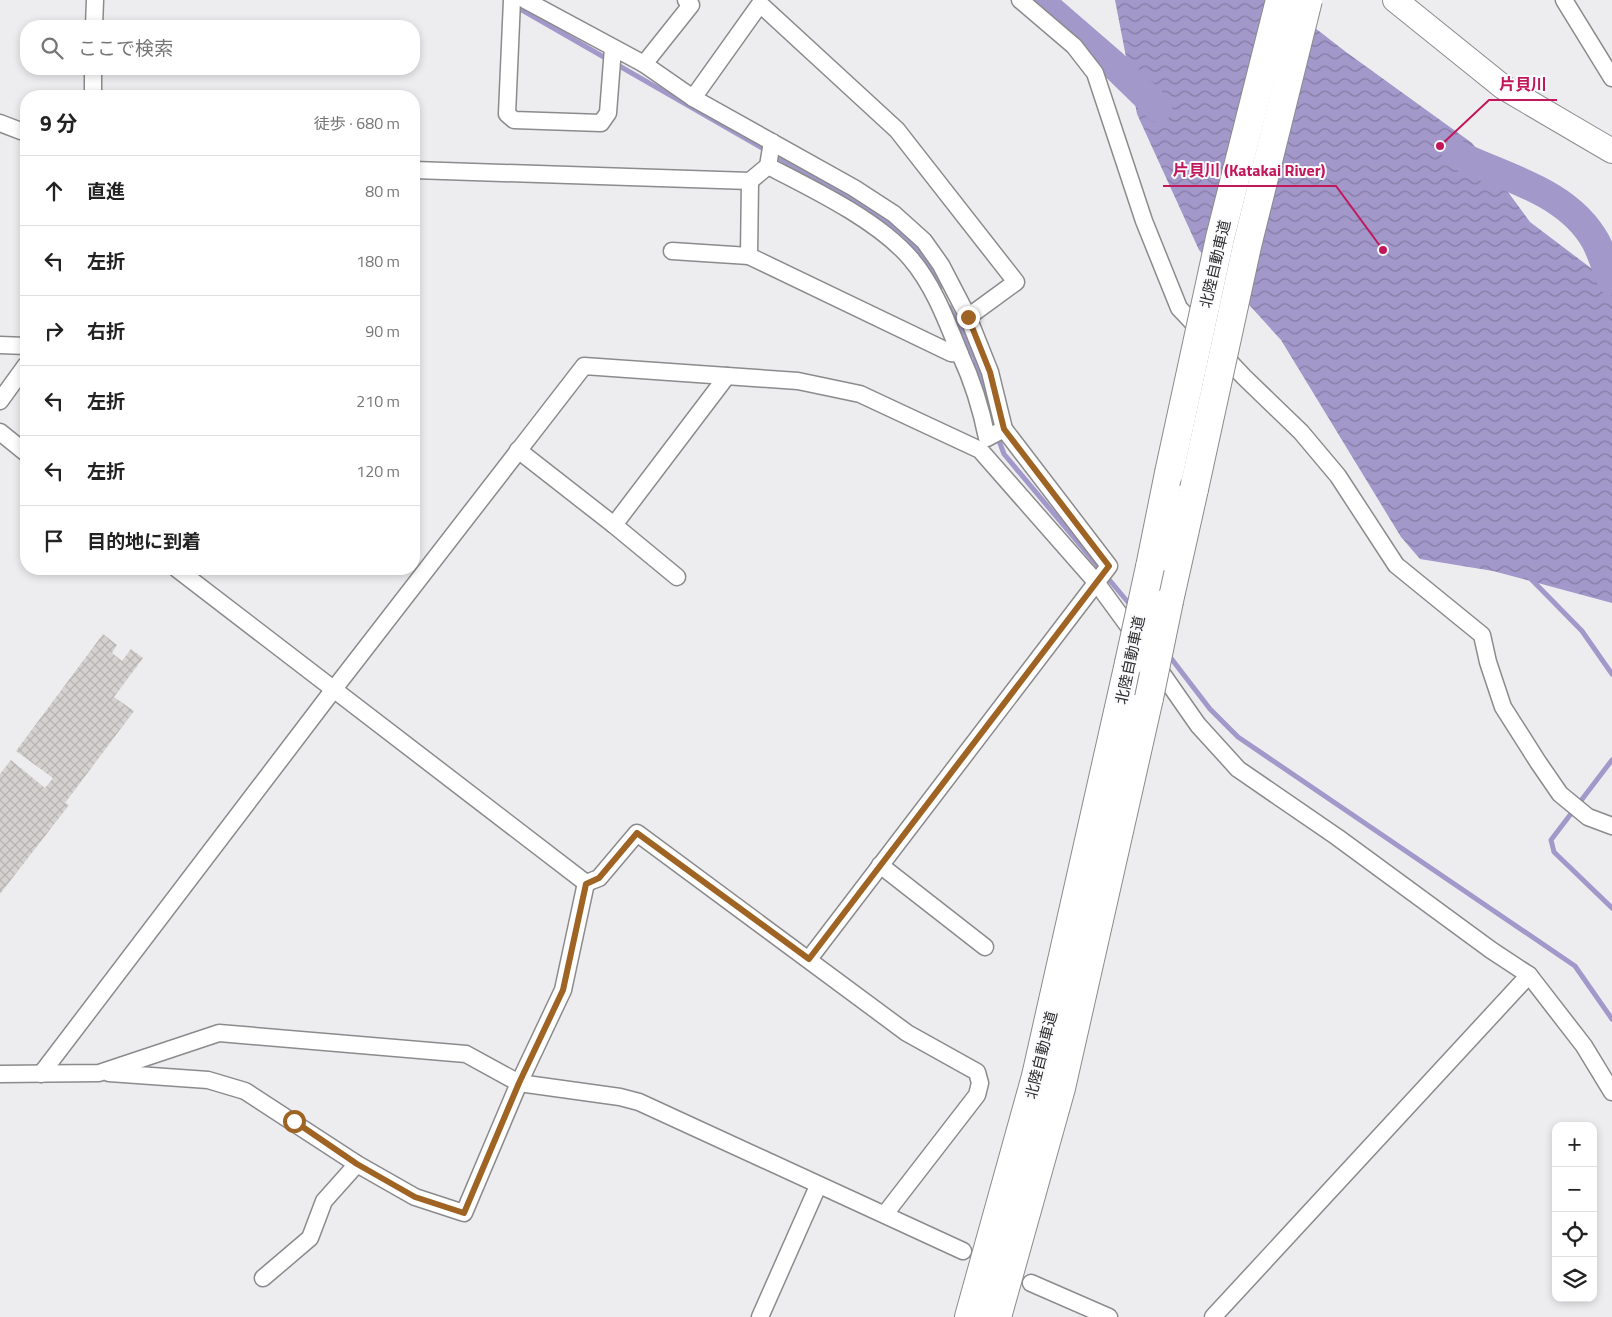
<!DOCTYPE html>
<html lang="ja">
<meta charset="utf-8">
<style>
:root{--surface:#fff;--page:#f2f2f2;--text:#222;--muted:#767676;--line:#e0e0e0}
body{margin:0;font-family:"Titillium Web","Noto Sans JP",sans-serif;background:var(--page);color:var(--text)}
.controls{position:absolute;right:15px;bottom:15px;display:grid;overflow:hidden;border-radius:10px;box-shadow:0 2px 8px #0003}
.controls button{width:45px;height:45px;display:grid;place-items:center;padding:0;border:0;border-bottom:1px solid var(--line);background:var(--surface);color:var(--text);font:25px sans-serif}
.stop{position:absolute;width:15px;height:15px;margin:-11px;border:4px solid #9f6424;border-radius:50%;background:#fff}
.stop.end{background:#9f6424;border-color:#fff;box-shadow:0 1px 5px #0008}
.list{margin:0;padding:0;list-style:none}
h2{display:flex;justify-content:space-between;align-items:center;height:65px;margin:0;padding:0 20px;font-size:21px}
h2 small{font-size:16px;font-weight:400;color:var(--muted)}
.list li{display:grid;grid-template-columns:32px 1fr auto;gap:15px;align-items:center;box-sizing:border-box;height:70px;padding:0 20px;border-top:1px solid var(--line)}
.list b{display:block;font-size:19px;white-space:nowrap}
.list em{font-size:16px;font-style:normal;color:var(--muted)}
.icon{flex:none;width:28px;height:28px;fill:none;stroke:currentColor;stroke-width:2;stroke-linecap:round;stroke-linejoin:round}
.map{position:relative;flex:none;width:1612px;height:1317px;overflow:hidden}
.search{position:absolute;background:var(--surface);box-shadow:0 2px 8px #0003;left:20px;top:20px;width:400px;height:55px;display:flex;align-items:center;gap:12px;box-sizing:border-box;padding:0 18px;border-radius:20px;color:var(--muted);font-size:19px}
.panel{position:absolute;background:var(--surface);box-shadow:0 2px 8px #0003;left:20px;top:90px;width:400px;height:485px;border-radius:20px}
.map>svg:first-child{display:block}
.water{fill:url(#water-waves)}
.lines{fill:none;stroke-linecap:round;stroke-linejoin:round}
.stream{stroke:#a298ca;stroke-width:5}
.river{stroke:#a298ca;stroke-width:29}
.building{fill:url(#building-cross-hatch)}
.street-casing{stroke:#8b8b8d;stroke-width:19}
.secondary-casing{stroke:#8b8b8d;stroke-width:26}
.highway-casing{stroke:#8b8b8d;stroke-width:30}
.street{stroke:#fff;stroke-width:16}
.secondary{stroke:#fff;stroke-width:24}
.highway{stroke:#fff;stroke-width:28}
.highway-bridge-casing{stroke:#8b8b8d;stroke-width:30;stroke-linecap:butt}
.highway-bridge{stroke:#fff;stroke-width:28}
.route{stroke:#9f6424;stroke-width:6}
.labels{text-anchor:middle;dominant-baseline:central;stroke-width:4;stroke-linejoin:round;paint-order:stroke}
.street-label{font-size:15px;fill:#2c2c2d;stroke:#fbfafd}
.leader{fill:none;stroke:#c2185b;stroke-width:2}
.callout-dot{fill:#c2185b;stroke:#fbfafd;stroke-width:2}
.callout-label{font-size:16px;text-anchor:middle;font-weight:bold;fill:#c2185b;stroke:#fbfafd;stroke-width:4;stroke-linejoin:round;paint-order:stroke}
</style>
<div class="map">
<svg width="1612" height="1317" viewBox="0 0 1612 1317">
<defs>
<pattern id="water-waves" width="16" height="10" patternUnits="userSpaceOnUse" patternTransform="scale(1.25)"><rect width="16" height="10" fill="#a298ca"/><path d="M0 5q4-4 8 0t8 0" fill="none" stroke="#847ca4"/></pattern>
<pattern id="building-cross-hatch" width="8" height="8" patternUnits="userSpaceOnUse" patternTransform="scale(1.25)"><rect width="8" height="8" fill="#d4d1cf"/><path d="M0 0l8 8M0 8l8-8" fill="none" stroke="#b6b4b2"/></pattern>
</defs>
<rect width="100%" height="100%" fill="#ededf0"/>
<polygon class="water" points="1115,0 1279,0 1346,52 1472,143 1530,222 1612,284 1612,603 1493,571 1420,559 1401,537 1281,340 1199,250 1137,114"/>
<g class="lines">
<g class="stream">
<path d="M 515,6 L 854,201 C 873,213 896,225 911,242 C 923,256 932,272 940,288"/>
<polyline points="949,307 975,358 992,422 1004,454 1132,607"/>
<polyline points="1530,578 1582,631 1612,674"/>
<polyline points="1167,653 1210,709 1238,737 1575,966 1612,1019"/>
<polyline points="1612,760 1551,840 1554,852 1612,908"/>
</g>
<g class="river">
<polyline points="1039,0 1114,65 1158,108"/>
<path d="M 1456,154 C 1505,178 1568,191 1596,242 C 1602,254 1606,268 1612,281"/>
</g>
</g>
<polygon class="building" points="103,634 117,645 112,653 122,661 131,649 143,658 114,697 134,711 65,803 69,805 0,894 0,774 11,760 45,788 53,778 16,751"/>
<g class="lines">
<defs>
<g id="street">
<polyline points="512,0 507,114 514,120 601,123 608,113 613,48"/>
<polyline points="525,0 644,64 693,98 854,188 894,214 924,241 941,265 968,317 990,372 1004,429 1109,566 809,959"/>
<polyline points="1020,0 1074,46 1095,73 1144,221 1179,308 1244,377 1301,432 1338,476 1396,565 1482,635 1488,662 1503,707 1538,762 1560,794 1588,817 1612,826"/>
<polyline points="1564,0 1612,78"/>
<polyline points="94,26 95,0"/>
<polyline points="644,64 691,5 686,0"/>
<polyline points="93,96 93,69"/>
<polyline points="693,98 760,4 897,130 1016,282 968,317"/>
<polyline points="0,123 26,133"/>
<polyline points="414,170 750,181 768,166 772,142"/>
<polyline points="672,251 749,256 750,181"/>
<path d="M 749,256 L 951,353 L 960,354 C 947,322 934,286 911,259 C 879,221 813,189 768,166"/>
<polyline points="0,345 26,346"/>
<path d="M 960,354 C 973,382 981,408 987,438 L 1004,429"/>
<polyline points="0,401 26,365"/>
<polyline points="0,432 26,453"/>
<polyline points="518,450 614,525 727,376"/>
<polyline points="614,525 677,577"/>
<polyline points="177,569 586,883"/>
<polyline points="1154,662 1198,725 1238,769 1337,837 1491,950 1529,975 1584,1046 1612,1092"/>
<polyline points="880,865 985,947"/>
<polyline points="586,883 599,878 637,833 907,1033 977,1072 980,1083 977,1095 885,1214"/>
<polyline points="109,1073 208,1080 245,1091 357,1164"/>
<polyline points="0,1074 99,1073 219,1033 466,1054 519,1083 620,1097 639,1102 963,1251"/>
<polyline points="41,1074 334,689 584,366 798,381 860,394 980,450 1096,582 1137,638"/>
<polyline points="263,1278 310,1238 324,1201 357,1164 415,1197 464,1213 519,1083 563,990 586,883"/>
<polyline points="1031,1283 1109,1317"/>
<polyline points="760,1317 818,1186"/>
<polyline points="1213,1317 1529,975"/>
</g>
<polyline id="secondary" points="1395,0 1503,87 1612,151"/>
<g id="highway">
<polyline points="1150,567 1169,473"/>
<polyline points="1169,601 1194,489"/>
<polyline points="969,1317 1036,1076 1129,663"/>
<polyline points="997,1317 1061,1088 1149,698"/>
</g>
</defs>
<use href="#street" class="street-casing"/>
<use href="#secondary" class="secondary-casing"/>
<use href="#highway" class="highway-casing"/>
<use href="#street" class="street"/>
<use href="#secondary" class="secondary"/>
<use href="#highway" class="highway"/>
<defs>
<g id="highway-bridge">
<polyline points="1169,473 1220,238 1280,0"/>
<polyline points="1194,489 1247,246 1308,0"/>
<polyline points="1129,663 1150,567"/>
<polyline points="1149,698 1169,601"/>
</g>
</defs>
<use href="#highway-bridge" class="highway-bridge-casing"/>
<use href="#highway-bridge" class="highway-bridge"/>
</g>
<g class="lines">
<polyline class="route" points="294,1121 357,1164 415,1197 464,1213 519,1083 563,990 586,884 599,878 637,833 809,959 1109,566 1004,429 990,372 968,317"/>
</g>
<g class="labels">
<g class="street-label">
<text transform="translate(1215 264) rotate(-77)">北陸自動車道</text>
<text transform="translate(1130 660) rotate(-78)">北陸自動車道</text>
<text transform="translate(1041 1055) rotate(-76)">北陸自動車道</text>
</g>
</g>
<path class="leader" d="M1440 146L1489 100H1557M1383 250L1336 186H1163"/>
<g class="callout-dot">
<circle cx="1440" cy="146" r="5"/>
<circle cx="1383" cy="250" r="5"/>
</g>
<g class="callout-label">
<text x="1523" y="90">片貝川</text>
<text x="1249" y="176">片貝川 (Katakai River)</text>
</g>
</svg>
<div class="controls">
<button>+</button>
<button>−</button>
<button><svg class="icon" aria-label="locate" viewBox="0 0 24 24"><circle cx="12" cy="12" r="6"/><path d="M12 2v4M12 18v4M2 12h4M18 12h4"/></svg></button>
<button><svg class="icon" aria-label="layers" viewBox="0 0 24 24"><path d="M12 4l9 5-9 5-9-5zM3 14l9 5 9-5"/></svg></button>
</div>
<div class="stop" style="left:294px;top:1121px"></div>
<div class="stop end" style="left:968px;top:317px"></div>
<div class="search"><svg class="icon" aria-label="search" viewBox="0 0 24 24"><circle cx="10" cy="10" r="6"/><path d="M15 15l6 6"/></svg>ここで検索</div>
<section class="panel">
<h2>9 分<small>徒歩 · 680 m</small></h2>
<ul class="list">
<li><svg class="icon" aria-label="ahead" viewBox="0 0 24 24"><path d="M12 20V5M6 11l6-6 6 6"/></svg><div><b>直進</b></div><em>80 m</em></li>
<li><svg class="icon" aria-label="left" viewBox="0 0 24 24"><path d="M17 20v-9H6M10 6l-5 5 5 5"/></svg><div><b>左折</b></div><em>180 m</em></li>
<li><svg class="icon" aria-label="right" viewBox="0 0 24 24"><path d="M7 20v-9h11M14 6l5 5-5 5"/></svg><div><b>右折</b></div><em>90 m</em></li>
<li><svg class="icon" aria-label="left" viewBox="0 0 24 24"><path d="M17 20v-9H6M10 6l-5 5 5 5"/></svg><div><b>左折</b></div><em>210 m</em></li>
<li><svg class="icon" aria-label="left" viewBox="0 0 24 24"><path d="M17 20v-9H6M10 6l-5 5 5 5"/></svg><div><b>左折</b></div><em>120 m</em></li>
<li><svg class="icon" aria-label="arrive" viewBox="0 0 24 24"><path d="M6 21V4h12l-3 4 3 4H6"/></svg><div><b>目的地に到着</b></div></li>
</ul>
</section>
</div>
